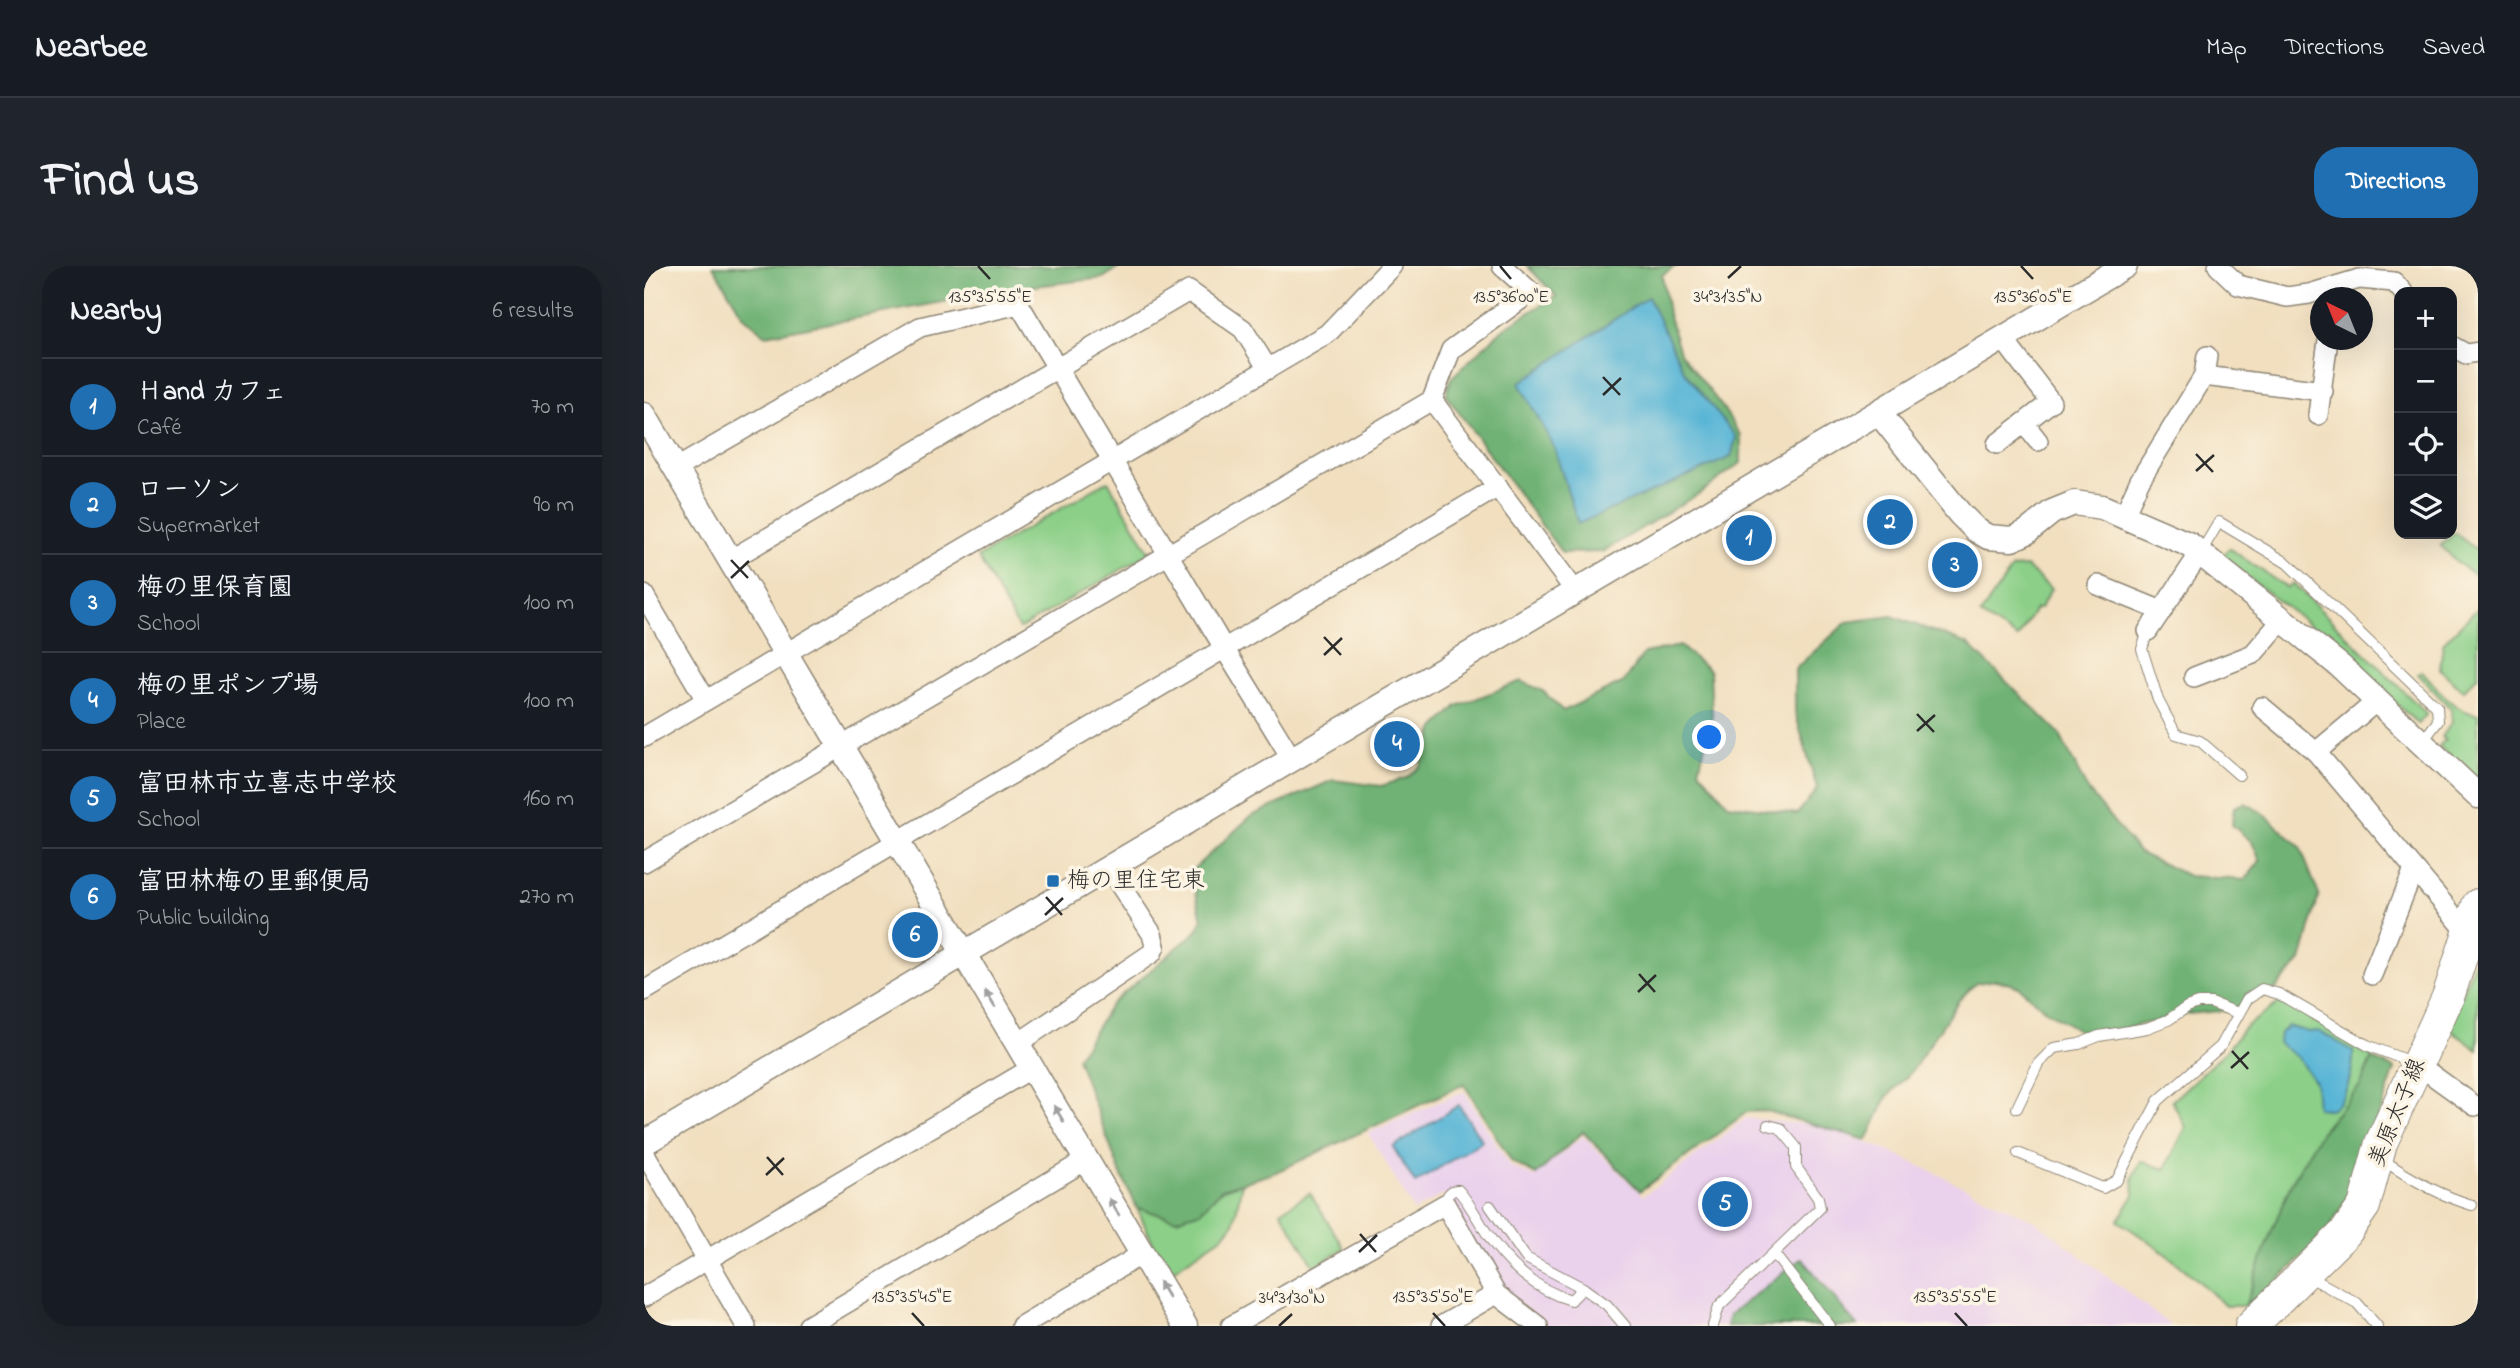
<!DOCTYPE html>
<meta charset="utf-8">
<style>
:root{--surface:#171b24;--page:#20242c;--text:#f1f3f6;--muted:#9ea1a6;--line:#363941;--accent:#1f6fb2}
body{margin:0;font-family:"Indie Flower","Klee One",sans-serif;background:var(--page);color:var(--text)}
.controls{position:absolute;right:21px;top:21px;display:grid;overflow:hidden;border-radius:14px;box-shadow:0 7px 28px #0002}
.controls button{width:63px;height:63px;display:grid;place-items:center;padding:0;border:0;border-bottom:2px solid var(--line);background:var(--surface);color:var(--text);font:35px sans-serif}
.compass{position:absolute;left:1666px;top:21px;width:63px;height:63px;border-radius:50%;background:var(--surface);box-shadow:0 7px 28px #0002;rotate:317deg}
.you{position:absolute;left:1066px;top:472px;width:24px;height:24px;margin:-18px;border:5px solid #fff;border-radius:50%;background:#1a73e8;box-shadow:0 0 0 10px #1a73e833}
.badge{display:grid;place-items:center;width:46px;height:46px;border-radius:50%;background:var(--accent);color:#fff;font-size:23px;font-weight:700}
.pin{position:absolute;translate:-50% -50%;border:4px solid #fff;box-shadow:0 2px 7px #0006}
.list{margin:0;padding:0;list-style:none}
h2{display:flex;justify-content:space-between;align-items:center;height:91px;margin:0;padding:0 28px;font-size:30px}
h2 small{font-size:23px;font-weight:400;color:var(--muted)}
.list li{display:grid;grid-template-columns:46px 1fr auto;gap:21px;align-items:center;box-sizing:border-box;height:98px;padding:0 28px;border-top:2px solid var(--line)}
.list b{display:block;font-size:26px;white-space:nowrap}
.list p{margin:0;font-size:23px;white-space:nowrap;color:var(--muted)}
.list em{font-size:23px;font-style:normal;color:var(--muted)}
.icon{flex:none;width:38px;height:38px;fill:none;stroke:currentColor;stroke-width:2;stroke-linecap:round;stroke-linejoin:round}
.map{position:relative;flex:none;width:1834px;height:1060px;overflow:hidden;border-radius:28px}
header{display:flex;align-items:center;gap:42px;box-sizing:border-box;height:98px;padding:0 35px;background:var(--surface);border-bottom:2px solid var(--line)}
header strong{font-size:33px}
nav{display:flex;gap:38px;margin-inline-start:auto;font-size:24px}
.intro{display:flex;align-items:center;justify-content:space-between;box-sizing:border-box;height:168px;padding:0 42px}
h1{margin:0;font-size:49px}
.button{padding:18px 32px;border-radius:28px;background:var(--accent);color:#fff;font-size:24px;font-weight:700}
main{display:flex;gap:42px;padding:0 42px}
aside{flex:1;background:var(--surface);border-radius:28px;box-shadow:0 7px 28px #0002}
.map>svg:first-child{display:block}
.built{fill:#ead1ec}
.green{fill:#8bcf88;stroke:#5b7d5a;stroke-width:2}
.forest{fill:#70b274;stroke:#4e6e50;stroke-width:2}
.water{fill:#58b5d6;stroke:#427080;stroke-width:2}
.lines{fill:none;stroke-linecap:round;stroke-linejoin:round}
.service-casing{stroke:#8e8575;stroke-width:12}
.minor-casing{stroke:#8e8575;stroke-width:22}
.tertiary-casing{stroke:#8e8575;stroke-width:27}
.primary-casing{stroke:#8e8575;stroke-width:34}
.service{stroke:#fff;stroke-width:10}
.minor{stroke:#fff;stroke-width:19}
.tertiary{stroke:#fff;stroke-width:24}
.primary{stroke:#fff;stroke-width:32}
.oneway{fill:#a0a0a0}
.ticks{fill:none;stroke:#2b2b2b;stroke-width:2.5}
.poi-dot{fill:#1f6fb2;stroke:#fcf5e5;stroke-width:2.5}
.labels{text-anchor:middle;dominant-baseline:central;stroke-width:7;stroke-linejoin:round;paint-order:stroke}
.poi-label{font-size:23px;fill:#2b2b2b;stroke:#fcf5e5;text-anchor:start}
.street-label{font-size:23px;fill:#2b2b2b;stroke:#fcf5e5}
.ticks-label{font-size:18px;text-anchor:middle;fill:#2b2b2b;stroke:#fcf5e5;stroke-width:7;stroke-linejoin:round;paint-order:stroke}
</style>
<header>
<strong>Nearbee</strong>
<nav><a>Map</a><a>Directions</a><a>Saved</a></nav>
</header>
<div class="intro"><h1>Find us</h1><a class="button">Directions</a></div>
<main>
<aside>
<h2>Nearby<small>6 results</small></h2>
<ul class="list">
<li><span class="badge">1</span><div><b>Ｈand カフェ</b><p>Café</p></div><em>70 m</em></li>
<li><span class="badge">2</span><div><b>ローソン</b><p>Supermarket</p></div><em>90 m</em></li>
<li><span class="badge">3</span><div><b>梅の里保育園</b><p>School</p></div><em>100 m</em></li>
<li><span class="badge">4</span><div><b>梅の里ポンプ場</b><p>Place</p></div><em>100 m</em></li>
<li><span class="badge">5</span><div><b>富田林市立喜志中学校</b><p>School</p></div><em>160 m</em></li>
<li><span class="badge">6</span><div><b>富田林梅の里郵便局</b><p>Public building</p></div><em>270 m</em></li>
</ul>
</aside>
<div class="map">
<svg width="1834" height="1060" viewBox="0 0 1834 1060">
<rect width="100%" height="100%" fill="#fcf5e5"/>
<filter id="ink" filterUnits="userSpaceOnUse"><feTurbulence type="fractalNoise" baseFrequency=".0143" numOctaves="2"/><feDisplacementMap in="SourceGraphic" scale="14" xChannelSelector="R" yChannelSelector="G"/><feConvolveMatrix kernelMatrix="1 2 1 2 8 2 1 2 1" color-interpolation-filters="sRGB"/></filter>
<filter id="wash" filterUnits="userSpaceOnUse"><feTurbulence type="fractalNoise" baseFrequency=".00686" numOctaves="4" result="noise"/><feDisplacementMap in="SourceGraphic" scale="28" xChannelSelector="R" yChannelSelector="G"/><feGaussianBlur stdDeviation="1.57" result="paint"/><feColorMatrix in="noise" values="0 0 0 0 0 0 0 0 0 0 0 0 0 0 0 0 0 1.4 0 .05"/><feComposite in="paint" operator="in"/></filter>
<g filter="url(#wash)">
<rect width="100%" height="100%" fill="#f1dfbf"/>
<polygon class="built" points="820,825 866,900 890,911 939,870 999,930 1102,852 1179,860 1247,886 1393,956 1527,1060 1213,1060 1158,992 1085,1049 1082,1060 904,1060 860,1026 800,928 770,945 724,867"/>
<g class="green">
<polygon points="464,215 506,287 375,363 334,291"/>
<polygon points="1811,267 1834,285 1834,311 1814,297 1796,279"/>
<polygon points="1585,282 1643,322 1649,317 1783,448 1774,458 1678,369 1578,291"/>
<polygon points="1382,301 1407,323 1396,343 1391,343 1374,372 1336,349 1368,302"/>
<polygon points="1834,342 1834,410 1819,425 1796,403 1799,377"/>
<path d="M 1778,405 C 1793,421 1810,447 1834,448 L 1834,518 L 1795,480 L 1801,474 L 1798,471 L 1808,456 L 1807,443 L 1774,408 Z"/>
<polygon points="1834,686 1834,784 1805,763"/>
<path d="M 1635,737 L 1655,745 L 1728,791 L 1716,820 L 1676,867 L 1647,918 L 1601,1040 L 1581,1040 C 1548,1006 1513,980 1474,955 L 1490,929 L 1489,912 L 1497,895 L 1521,903 L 1542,861 L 1528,835 L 1582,785 L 1600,762 Z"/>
<polygon points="598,917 590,957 578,971 523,1008 493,942 532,953 557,945 578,923"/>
<polygon points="666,927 700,982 671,1001 637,945"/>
</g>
<g class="forest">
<polygon points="69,0 477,0 459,12 374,22 122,69 99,50"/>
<polygon points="883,0 1032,0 1018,9 1024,47 1036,86 1079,142 1097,170 1097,197 1056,227 958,286 918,287 802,129 807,112 860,62 912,30"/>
<polygon points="1248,350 1324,378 1415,467 1443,523 1495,587 1545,610 1601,614 1616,595 1608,576 1588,559 1590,541 1601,537 1619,547 1656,581 1675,629 1657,695 1627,728 1587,744 1543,748 1464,766 1436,765 1400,743 1375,721 1353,714 1332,717 1315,734 1268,805 1243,831 1223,874 1122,845 1103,846 996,925 939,866 892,909 868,896 820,818 630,907 578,923 557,945 532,953 493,942 476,906 433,792 468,737 553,665 558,654 547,605 607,550 689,514 737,520 764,511 776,500 791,462 813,440 877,415 899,425 919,445 980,416 1000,387 1036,380 1066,405 1068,450 1055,504 1084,538 1153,548 1173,523 1151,446 1151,403 1203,356"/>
<polygon points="1728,793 1751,803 1716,908 1683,967 1618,1030 1602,1038 1624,974 1647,918 1676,867 1716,820"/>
<polygon points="1158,992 1213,1060 1082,1060 1085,1049"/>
</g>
<g class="water">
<polygon points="1004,31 1040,105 1092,171 1087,191 934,258 910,181 875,117"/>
<path d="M 1644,760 L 1664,766 L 1675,765 L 1709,785 C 1710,800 1703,839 1685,843 C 1681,843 1677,842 1673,842 L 1671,816 L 1654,792 L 1635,778 L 1636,767 Z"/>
<polygon points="815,839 838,875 771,917 749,881"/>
</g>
</g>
<g filter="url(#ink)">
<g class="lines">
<defs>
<g id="service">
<polyline points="1557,286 1575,256 1643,297 1793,441 1794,455 1778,476"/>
<polyline points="1504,365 1498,383 1514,434 1532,468 1556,475 1595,509"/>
<polyline points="1373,842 1394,798 1410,782 1435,778 1455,770 1503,762 1524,754 1543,741 1554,737 1567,737 1594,747"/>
<polyline points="1374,887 1459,922 1473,914 1514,835 1577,780 1603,733 1618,723 1635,728 1723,779 1769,797"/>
<path d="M 1736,892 C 1765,912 1794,929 1828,939"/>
<path d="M 801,938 C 802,931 806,923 814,924 C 825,936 833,952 842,966 C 862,997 891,1024 927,1034 L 939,1022 L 963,1039 L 981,1060"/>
<polyline points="846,940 882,992 939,1022"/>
<polyline points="1130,988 1186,1060"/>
<polyline points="1664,1010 1713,1037 1733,1060"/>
<polyline points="1069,1060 1075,1040 1176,942 1174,932 1152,901 1152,881 1136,862 1124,859"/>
</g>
<g id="minor">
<polyline points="1574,0 1594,19 1643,31 1665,28 1715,13 1750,16 1759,26"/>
<polyline points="1808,80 1822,88 1834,86"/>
<polyline points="1560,110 1679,125"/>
<polyline points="788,134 932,326"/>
<polyline points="1674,149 1684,74"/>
<polyline points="1380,157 1394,175"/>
<polyline points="1353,178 1407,136 1359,73"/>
<polyline points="31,203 276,61 375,38 580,382 648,493"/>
<polyline points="1480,249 1496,214 1560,110 1563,90"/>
<polyline points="86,294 545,25 599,63 624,103"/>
<polyline points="1454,319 1518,345"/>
<polyline points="0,329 62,434"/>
<polyline points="1504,365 1556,287"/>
<polyline points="1550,411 1609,388 1639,353"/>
<polyline points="1618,441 1672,486 1825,668"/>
<polyline points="0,471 683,68 748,0"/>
<polyline points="1672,486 1733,435"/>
<polyline points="0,596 788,134 807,84 887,26 858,0"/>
<polyline points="1728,709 1770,603"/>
<polyline points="0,725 854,221"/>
<polyline points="373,778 508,687 511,680 508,668 465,602"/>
<polyline points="1773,798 1831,840"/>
<polyline points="0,886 102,1060"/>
<polyline points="0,1031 388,802"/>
<polyline points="164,1060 442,894"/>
<polyline points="377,1060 498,988"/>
<polyline points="587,1060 801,938 852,1028 894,1060"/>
<polyline points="797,1060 852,1028"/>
</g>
<g id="tertiary">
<polyline points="1235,147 1316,248 1332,264 1344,271 1368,273 1383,266 1408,246 1430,237 1458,241 1546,279 1696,400 1834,530"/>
<polyline points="0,149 541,1060"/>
<polyline points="0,877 1481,0"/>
</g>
<polyline id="primary" points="1607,1060 1702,966 1720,940 1737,877 1804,731 1834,639"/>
</defs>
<use href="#service" class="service-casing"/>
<use href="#minor" class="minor-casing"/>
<use href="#tertiary" class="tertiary-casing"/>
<use href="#primary" class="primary-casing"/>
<use href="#service" class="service"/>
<use href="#minor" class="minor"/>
<use href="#tertiary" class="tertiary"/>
<use href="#primary" class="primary"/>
</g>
<defs><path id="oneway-solid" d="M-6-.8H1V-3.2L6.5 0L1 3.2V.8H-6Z" transform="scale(1.75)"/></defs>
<g class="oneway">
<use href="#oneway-solid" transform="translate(346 733) rotate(-121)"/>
<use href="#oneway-solid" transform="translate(415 848) rotate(-121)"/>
<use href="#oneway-solid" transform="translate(470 941) rotate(-121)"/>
<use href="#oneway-solid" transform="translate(520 1024) rotate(-121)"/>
</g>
</g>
<path class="ticks" d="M 334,0 L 346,13M 856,0 L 867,13M 1377,0 L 1389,13M 1084,12 L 1097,0M 959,111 L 976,129M 959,129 L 977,112M 1552,188 L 1569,206M 1552,205 L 1570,189M 87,294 L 104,312M 87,312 L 105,295M 680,371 L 697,389M 680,389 L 698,372M 1273,448 L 1290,466M 1273,465 L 1291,449M 402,631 L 418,649M 401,649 L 419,632M 995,708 L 1011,726M 994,726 L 1012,709M 1588,785 L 1604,803M 1587,802 L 1605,786M 123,891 L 139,909M 122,909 L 140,892M 716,968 L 732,986M 715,986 L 733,969M 268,1047 L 280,1060M 789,1047 L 801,1060M 1311,1047 L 1323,1060M 635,1060 L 648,1048"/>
<rect class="poi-dot" x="402" y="608" width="14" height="14" rx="3.5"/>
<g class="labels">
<g class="poi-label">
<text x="423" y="615">梅の里住宅東</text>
</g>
<g class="street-label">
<text transform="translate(1754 847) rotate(-68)">美原太子線</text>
</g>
</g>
<g class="ticks-label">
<text x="1084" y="36">34°31'35"N</text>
<text x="1389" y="36">135°36'05"E</text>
<text x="346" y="36">135°35'55"E</text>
<text x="867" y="36">135°36'00"E</text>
<text x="268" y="1036">135°35'45"E</text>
<text x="789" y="1036">135°35'50"E</text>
<text x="1311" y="1036">135°35'55"E</text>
<text x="648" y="1037">34°31'30"N</text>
</g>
</svg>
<div class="controls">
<button>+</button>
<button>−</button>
<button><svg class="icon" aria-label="locate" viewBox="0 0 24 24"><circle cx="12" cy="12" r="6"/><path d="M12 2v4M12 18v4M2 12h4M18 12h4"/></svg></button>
<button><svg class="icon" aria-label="layers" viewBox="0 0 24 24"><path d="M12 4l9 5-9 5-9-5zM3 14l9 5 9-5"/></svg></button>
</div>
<svg class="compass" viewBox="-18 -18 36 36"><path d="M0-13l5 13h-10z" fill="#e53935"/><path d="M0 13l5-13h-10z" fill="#9ea1a6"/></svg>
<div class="you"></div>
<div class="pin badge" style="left:1105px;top:272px">1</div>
<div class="pin badge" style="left:1246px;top:256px">2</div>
<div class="pin badge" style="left:1311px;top:299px">3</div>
<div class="pin badge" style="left:753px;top:478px">4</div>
<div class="pin badge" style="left:1081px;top:938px">5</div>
<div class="pin badge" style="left:271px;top:669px">6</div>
</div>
</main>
